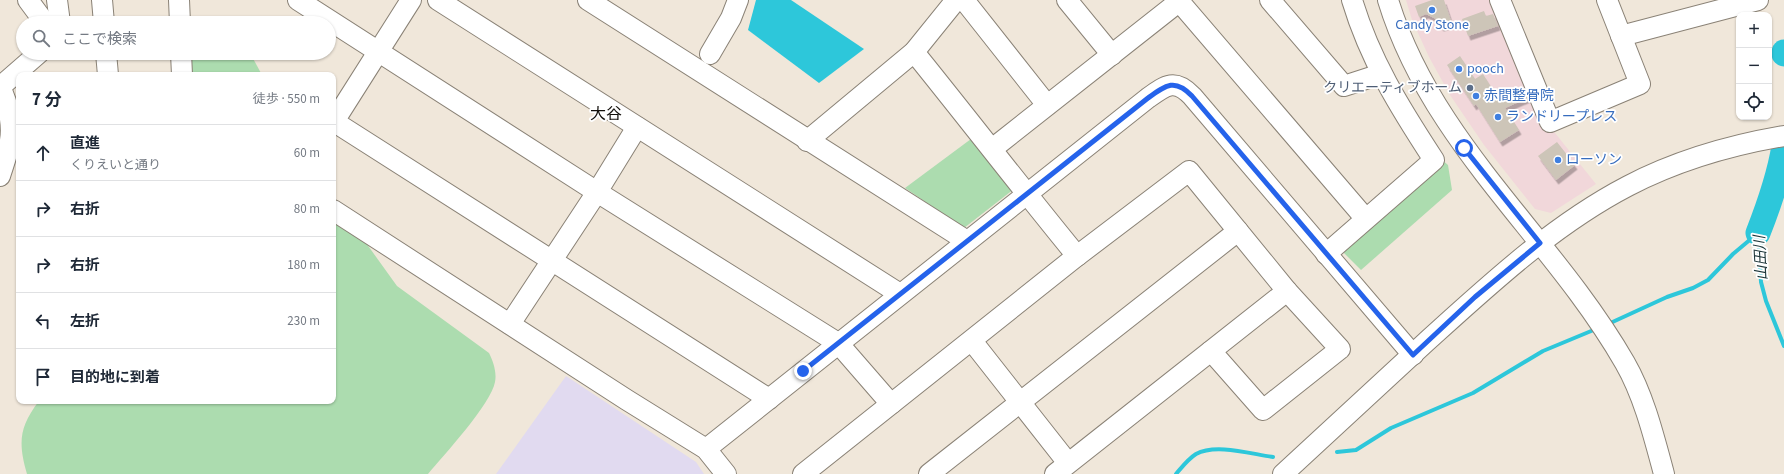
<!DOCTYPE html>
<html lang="ja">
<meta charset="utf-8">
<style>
:root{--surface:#fff;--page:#f6f6f7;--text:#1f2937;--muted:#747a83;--line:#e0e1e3}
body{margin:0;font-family:"Source Sans 3","Noto Sans JP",sans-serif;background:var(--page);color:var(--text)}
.controls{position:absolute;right:12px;top:12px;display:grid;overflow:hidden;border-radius:8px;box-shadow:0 1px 3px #0004}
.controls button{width:36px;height:36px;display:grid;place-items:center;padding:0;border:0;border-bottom:1px solid var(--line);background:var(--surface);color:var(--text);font:20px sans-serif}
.stop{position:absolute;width:12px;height:12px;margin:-9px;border:3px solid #2563eb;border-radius:50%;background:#fff}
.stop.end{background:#2563eb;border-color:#fff;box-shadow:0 1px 4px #0008}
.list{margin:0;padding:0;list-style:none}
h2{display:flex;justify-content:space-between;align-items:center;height:52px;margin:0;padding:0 16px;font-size:17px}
h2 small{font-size:13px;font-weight:400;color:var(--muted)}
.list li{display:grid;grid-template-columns:26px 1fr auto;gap:12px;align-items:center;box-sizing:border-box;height:56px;padding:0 16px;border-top:1px solid var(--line)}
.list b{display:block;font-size:15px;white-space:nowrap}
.list p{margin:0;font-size:13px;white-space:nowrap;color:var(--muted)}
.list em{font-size:13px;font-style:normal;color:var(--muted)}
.icon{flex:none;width:22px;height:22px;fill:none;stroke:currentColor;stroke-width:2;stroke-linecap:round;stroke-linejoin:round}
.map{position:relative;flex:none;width:1784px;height:474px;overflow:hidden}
.search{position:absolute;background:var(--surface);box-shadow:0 1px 3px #0004;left:16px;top:16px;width:320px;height:44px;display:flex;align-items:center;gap:10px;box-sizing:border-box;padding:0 14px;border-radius:22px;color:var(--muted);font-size:15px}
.panel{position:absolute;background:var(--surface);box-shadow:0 1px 3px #0004;left:16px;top:72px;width:320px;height:332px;border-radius:8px}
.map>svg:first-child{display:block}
.commercial{fill:#f1d7da}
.education{fill:#e1daf0}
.green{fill:#acdcaf}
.water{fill:#2dc7da}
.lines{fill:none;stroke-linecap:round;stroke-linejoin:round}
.stream{stroke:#2dc7da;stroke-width:4}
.river{stroke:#2dc7da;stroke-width:25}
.building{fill:#cdc5b8;filter:url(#shadow)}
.minor-casing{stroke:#8a8276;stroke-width:22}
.minor{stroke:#fff;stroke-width:20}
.route{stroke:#2563eb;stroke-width:5}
.shop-dot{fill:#3f7fe0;stroke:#fff;stroke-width:1.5}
.service-dot{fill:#5c6f8a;stroke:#fff;stroke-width:1.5}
.labels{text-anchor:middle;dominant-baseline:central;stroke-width:3.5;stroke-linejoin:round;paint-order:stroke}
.shop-label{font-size:14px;fill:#366cbe;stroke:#fff;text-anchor:start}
.service-label{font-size:14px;fill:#4e5e75;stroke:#fff;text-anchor:end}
.water-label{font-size:15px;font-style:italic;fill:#1f373a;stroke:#fff}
.quarter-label{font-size:16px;fill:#120f0b;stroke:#fff}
</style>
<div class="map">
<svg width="1784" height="474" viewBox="0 0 1784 474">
<defs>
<filter id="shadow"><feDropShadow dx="2.5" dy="4.5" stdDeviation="0" flood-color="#0004"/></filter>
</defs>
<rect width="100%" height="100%" fill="#f0e7da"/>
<polygon class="commercial" points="1406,0 1494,0 1551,128 1596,184 1551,213 1535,209 1484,145 1450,95 1429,57 1412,20"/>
<polygon class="education" points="566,376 696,462 704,474 496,474"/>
<g class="green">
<polygon points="187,53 250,53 262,75 178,75"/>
<polygon points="971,139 1014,189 964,228 905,188"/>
<polygon points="1442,160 1448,165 1452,190 1361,270 1340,249"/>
<path d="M 333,197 L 397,286 L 489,353 C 493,361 497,372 495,382 C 491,404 444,455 428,474 L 27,474 C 18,443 19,427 39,401 L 333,401 Z"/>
</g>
<polygon class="water" points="756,0 791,0 864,49 819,83 748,30"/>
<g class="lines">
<g class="stream">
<polyline points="1758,233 1761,282 1766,301 1784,346"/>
<polyline points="1606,325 1667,297 1693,288 1708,280 1733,254 1758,233"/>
<polyline points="1337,452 1356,450 1391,428 1473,393 1543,351 1596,329"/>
<path d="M 1176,474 C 1182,467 1188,459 1196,454 C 1216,443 1251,454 1273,457"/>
</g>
<g class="river">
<polyline points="1784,52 1784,54"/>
<path d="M 1758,233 C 1769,205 1779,177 1784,146"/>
</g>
</g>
<g class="building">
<polygon points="1432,0 1444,0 1452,24 1441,27 1438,20 1426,14 1419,17 1415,6"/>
<polygon points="1484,11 1486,16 1493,14 1498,26 1468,36 1462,19"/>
<polygon points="1460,56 1475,79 1483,74 1498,98 1523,88 1528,98 1505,108 1519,130 1500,142 1476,104 1474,106 1447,65"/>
<polygon points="1557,142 1575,165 1556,180 1538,156"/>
</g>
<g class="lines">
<defs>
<g id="minor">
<polyline points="28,0 45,23"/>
<polyline points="57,0 60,23"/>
<polyline points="102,0 104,23"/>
<polyline points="179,0 180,23"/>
<polyline points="298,0 597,192 838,343 891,404"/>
<polyline points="438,0 900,294"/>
<polyline points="588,0 967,241"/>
<polyline points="964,0 1047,105"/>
<polyline points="1067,0 1112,55"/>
<polyline points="1178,0 1365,218"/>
<polyline points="1270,0 1344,86 1381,74"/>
<path d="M 1388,0 C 1432,144 1552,236 1625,363 C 1644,396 1654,437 1664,474"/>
<polyline points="1500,0 1550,122 1640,84 1607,0"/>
<polyline points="1621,36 1758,0"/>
<path d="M 914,52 C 969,120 1022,189 1077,256"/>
<polyline points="106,53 108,75"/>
<polyline points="181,53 182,75"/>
<polyline points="710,54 731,18 738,0"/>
<path d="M 0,87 C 8,103 14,127 9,145 C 7,156 3,166 0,176"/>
<polyline points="0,87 39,53"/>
<polyline points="333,121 769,399"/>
<polyline points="333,123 411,0"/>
<polyline points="807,141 914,52 956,0"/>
<polyline points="992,149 1181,0"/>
<polyline points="333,210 627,400 706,449 726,474"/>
<path d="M 1326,254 L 1434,160 C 1400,108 1370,60 1352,0"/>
<polyline points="510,324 597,192 637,127"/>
<polyline points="972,341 1068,463"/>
<path d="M 706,449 L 1148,98 C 1166,85 1175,78 1192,96 L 1413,355"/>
<polyline points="803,474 1077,256 1189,171 1287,291 1340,349 1263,410 1211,351"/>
<polyline points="929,474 1238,231"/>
<polyline points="1055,474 1287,291"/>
<path d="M 1283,474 C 1331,430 1379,386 1426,342 C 1489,285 1553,225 1628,186 C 1676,161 1731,145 1784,136"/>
</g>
</defs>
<use href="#minor" class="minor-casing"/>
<use href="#minor" class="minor"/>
</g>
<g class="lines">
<path class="route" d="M 803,371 L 1148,98 C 1166,85 1175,78 1192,96 L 1413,355 L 1475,297 L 1540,243 L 1464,148"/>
</g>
<g class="shop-dot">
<circle cx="1432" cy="10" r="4"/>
<circle cx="1459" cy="69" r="4"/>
<circle cx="1476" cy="96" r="4"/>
<circle cx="1498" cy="117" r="4"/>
<circle cx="1558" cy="160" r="4"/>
</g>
<circle class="service-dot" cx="1470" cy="88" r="4"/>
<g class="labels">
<g class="shop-label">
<text x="1432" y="25" text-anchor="middle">Candy Stone</text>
<text x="1467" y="69">pooch</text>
<text x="1484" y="96">赤間整骨院</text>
<text x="1506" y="117">ランドリープレス</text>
<text x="1566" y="160">ローソン</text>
</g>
<g class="service-label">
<text x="1462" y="88">クリエーティブホーム</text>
</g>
<g class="water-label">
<text transform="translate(1761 258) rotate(-93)">山田川</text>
</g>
<g class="quarter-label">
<text x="606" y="114">大谷</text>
</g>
</g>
</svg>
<div class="controls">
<button>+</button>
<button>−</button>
<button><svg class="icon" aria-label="locate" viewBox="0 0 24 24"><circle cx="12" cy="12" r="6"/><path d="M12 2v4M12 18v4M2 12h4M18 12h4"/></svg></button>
</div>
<div class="stop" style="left:1464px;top:148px"></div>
<div class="stop end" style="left:803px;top:371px"></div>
<div class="search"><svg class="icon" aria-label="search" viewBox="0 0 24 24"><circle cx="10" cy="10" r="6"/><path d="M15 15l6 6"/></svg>ここで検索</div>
<section class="panel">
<h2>7 分<small>徒歩 · 550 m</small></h2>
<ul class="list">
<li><svg class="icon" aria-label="ahead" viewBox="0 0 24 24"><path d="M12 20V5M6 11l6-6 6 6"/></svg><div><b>直進</b><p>くりえいと通り</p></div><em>60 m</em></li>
<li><svg class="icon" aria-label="right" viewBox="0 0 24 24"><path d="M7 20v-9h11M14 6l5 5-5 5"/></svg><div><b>右折</b></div><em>80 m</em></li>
<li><svg class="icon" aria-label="right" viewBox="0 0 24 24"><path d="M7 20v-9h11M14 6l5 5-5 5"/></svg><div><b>右折</b></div><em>180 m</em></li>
<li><svg class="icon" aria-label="left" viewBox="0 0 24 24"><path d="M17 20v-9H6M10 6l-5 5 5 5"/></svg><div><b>左折</b></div><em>230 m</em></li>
<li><svg class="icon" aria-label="arrive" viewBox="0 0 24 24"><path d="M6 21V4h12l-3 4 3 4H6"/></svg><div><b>目的地に到着</b></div></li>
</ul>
</section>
</div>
